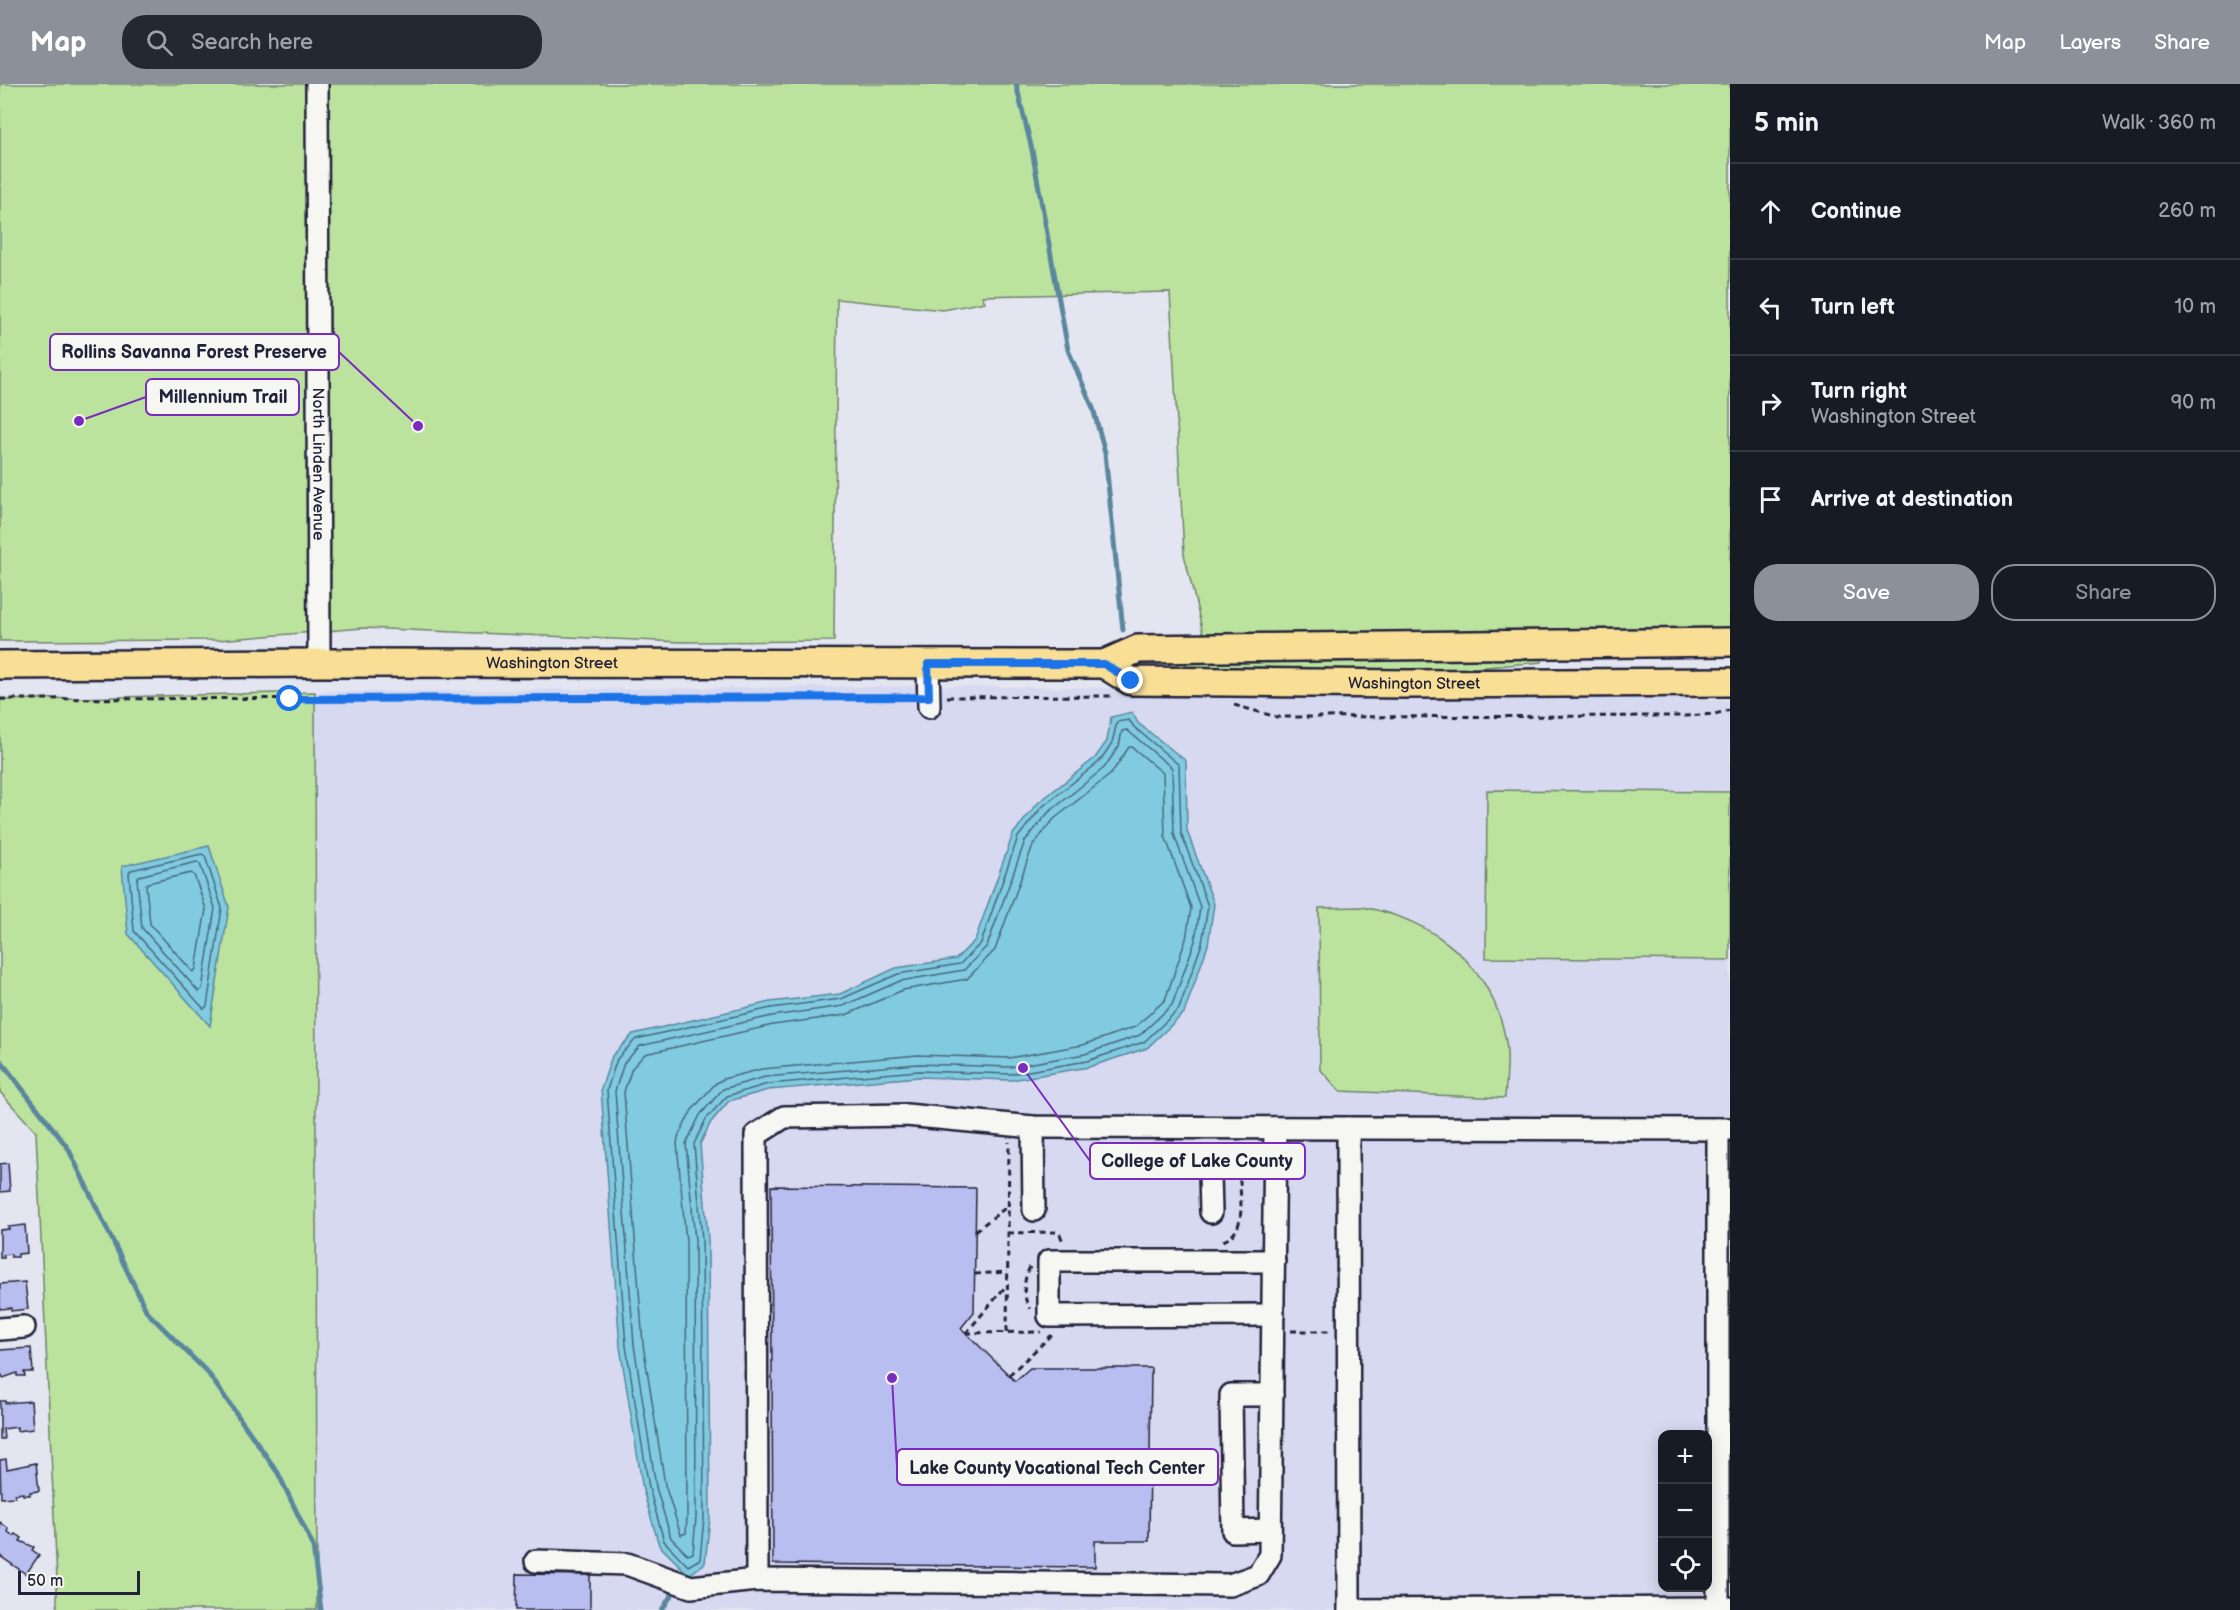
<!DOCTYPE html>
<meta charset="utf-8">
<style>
:root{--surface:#171b24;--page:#242831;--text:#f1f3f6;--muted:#9ea1a6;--line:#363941;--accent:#8c9099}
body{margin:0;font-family:"Balsamiq Sans",sans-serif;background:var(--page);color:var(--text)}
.controls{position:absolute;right:18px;bottom:18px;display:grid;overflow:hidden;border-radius:12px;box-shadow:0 3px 15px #0003}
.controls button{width:54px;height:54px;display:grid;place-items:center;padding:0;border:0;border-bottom:2px solid var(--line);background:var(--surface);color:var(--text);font:30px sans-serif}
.scale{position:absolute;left:18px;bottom:15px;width:122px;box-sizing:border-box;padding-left:6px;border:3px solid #22223b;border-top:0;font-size:16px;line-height:21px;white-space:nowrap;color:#22223b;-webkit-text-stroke:4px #f6f6f2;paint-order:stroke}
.stop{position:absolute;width:18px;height:18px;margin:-14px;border:4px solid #1a73e8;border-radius:50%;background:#fff}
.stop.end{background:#1a73e8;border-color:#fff;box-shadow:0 2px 6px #0008}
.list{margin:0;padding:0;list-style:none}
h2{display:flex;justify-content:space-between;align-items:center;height:78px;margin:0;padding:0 24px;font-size:26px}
h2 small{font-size:20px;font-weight:400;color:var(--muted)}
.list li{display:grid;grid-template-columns:39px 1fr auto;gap:18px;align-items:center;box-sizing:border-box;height:96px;padding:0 24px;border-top:2px solid var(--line)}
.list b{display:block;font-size:22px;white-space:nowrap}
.list p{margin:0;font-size:20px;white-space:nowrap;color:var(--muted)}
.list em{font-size:20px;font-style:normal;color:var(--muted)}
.actions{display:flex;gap:12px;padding:18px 24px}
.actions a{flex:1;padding:14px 0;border:2px solid var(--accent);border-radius:24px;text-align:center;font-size:21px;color:var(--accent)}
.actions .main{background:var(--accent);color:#fff}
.icon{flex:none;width:33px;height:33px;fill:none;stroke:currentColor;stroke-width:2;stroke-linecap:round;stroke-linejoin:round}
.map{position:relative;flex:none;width:1730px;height:1526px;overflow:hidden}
header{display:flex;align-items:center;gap:36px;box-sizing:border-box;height:84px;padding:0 30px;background:var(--accent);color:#fff}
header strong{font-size:28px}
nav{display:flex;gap:33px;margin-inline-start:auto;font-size:21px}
.search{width:420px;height:54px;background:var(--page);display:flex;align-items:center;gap:15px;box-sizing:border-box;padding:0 21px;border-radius:24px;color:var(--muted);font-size:22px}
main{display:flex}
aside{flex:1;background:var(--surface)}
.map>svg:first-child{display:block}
.built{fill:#d6d9f0;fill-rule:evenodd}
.green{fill:#bce39e;stroke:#6f826c;stroke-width:1.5}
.water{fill:#80cbe0;stroke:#5a879e;stroke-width:1.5}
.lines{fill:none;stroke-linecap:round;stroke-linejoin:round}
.shore{stroke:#48667d;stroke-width:1.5}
.stream{stroke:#5a879e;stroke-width:5}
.building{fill:#b8beef;stroke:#22223b;stroke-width:1.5}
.minor-casing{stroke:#22223b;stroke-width:26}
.major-casing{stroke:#22223b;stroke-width:32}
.path{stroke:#22223b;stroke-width:3;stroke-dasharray:6 4.5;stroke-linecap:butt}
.minor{stroke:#f6f6f2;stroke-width:21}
.major{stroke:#f9df96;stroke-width:27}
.route{stroke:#1a73e8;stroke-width:8}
.labels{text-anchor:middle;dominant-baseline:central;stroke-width:4.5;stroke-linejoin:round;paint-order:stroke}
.street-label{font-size:16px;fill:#22223b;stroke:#f6f6f2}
.leader{fill:none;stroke:#7b2cbf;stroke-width:2}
.callout-dot{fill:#7b2cbf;stroke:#f6f6f2;stroke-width:2}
.callout{fill:#f6f6f2;stroke:#7b2cbf;stroke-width:2}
.callout-label{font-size:18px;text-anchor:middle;font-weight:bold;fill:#22223b}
</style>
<header>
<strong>Map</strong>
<div class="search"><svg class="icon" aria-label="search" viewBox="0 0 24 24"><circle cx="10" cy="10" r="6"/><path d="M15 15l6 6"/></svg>Search here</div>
<nav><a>Map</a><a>Layers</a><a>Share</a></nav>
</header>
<main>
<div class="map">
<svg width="1730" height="1526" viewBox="0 0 1730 1526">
<rect width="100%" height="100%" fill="#e3e5f1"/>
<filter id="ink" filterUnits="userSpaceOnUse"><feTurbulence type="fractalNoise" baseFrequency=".0167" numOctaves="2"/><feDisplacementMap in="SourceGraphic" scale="12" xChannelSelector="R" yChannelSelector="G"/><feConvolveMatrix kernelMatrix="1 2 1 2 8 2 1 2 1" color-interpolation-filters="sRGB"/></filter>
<g filter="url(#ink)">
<path class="built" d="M 931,602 L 1516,608 L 1730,617 L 1730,1526 L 317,1526 L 315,608 ZM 1662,1350 L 1708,1350 L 1708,1504 L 1662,1504 Z"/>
<g class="green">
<polygon points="0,0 1730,0 1730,546 1204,553 1184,470 1170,208 982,212 985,218 943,226 837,215 834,557 681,558 363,544 218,556 0,557"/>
<polygon points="1542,570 1542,578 1418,589 1169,586 1169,576"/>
<polygon points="315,608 317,1526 57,1526 57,1496 36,1048 0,1008 0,616"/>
<polygon points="1487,706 1730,708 1730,876 1486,874"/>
<path d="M 1362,823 C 1435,836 1493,882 1506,958 C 1509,976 1506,996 1505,1014 L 1340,1007 L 1320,985 L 1319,824 Z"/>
</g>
<g class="water">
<polygon points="1132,628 1138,639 1186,677 1187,747 1214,820 1208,861 1184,929 1147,964 1089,983 1011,996 919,993 768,1006 729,1017 711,1038 700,1060 708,1155 710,1434 705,1479 689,1491 659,1461 643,1406 620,1263 601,1005 612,972 633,950 770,918 840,910 896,884 956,875 975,856 1013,750 1038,719 1095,674 1107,657 1111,633"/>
<polygon points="209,762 229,823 210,942 128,850 122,782"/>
</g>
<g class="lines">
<g class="shore">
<polygon points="1129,636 1134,643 1179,681 1181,749 1208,822 1202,859 1179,925 1144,958 1087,977 1011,990 918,987 768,1000 727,1012 706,1035 694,1060 702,1156 704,1434 700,1475 688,1482 664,1457 649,1404 626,1262 607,1006 617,975 636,955 771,924 841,915 898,890 960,880 981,859 1018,753 1042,723 1099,678 1112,659 1117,638"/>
<polygon points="1127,646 1172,684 1174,750 1200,823 1195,857 1172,921 1140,951 1085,970 1010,983 918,980 765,993 723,1005 700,1031 686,1060 695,1156 696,1433 693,1469 688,1471 671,1454 656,1403 634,1261 615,1007 624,979 640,962 772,932 843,922 900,897 964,886 987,862 1025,757 1048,729 1104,684 1119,662 1122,647"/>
<polygon points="1129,663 1132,663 1163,689 1165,752 1191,824 1186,855 1165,916 1135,943 1083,961 1009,974 918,971 762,985 723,995 715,1000 692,1026 679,1050 677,1059 686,1157 687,1433 686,1449 681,1451 665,1401 643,1260 624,1008 632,984 645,970 773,941 846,931 903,906 967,895 995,866 1033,761 1054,735 1111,690"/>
<polygon points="202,770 205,772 222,824 207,922 204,925 134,847 129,789 131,786"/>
<polygon points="197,778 200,780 215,824 202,905 199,908 142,844 137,795 139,792"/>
<polygon points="191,789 194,791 206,825 196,885 193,888 150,840 146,802 148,799"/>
</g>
<g class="stream">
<polyline points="1016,0 1032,66 1068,266 1093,324 1105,369 1123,546"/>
<polyline points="0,976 68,1064 147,1228 208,1289 278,1389 313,1462 321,1526"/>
<polyline points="662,1526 672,1510"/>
</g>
</g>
<g class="building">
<polygon points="8,1079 10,1107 0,1108 0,1080"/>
<polygon points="771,1102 976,1104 974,1228 961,1244 1015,1297 1030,1284 1151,1284 1149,1457 1095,1457 1095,1483 773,1480"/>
<polygon points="25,1141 27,1169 18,1170 18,1173 11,1173 11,1170 3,1171 4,1174 0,1174 0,1146 9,1145 8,1143"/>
<polygon points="25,1198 28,1225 11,1227 11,1224 0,1225 0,1200"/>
<polygon points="31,1264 33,1288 24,1288 25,1292 17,1292 17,1289 3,1294 2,1291 0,1291 0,1266"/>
<polygon points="0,1317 5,1317 5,1319 31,1317 33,1345 17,1347 17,1343 3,1345 4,1355 0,1355"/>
<polygon points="6,1375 7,1385 36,1379 39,1407 30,1408 30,1411 23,1411 23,1409 15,1410 15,1413 1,1414 0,1376"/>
<polygon points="0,1438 9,1445 8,1448 14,1452 16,1450 22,1454 20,1457 34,1463 32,1466 39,1471 26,1490 0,1472"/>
<polygon points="517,1490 590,1491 590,1526 516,1526"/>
</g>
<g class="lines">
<defs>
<g id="minor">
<path id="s1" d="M 317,0 L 319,579"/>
<polyline points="928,580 929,623"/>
<polyline points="1033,1043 1034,1126"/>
<polyline points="1348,1044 1349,1526"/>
<polyline points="1210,1090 1211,1128"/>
<polyline points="1273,1231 1049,1232 1049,1177 1274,1177"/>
<polyline points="0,1245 24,1243"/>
<polyline points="1270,1446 1233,1447 1231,1311 1272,1311"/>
<polyline points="536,1477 627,1480 691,1503 757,1496 1230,1501 1258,1491 1270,1471 1275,1044"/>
<polyline points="757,1496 756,1051 784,1033 906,1031 1033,1043 1730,1045"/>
<polyline points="1349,1526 1730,1524"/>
<polyline points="1718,1526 1718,1045"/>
</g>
<g id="major">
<path id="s2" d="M 1104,580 L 1131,597 L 1408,600 L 1730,598"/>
<path id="s3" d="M 0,581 L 319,579 L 1104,580 L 1138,565 L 1730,558"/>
</g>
</defs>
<use href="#minor" class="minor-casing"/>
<use href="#major" class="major-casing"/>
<g class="path">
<polyline points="947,613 1114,612"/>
<polyline points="0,615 910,613"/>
<polyline points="1234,621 1277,633 1685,632 1715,630 1730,626"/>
<polyline points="975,1147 1008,1122"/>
<polyline points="1008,1149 1056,1148 1060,1150 1063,1158"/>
<path d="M 1223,1157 C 1247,1148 1240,1117 1240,1096"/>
<path d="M 1030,1183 C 1023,1196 1022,1212 1030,1225"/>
<polyline points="975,1190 1007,1188"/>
<polyline points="1291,1247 1332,1247"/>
<polyline points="1007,1248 1009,1058"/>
<polyline points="966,1249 1041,1248"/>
<polyline points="966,1249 1006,1202"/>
<polyline points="1009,1291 1054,1249"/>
</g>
<use href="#minor" class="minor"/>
<use href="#major" class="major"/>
</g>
</g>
<g class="lines" filter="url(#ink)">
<polyline class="route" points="290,615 929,613 928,580 1104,580 1131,597"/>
</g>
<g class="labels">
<g class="street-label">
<text stroke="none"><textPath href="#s1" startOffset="380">North Linden Avenue</textPath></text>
<text stroke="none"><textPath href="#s3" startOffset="552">Washington Street</textPath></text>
<text stroke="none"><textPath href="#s2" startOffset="315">Washington Street</textPath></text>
</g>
</g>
<path class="leader" d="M418 342L339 268M79 337L146 313M1023 984L1090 1077M892 1294L897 1383"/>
<g class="callout-dot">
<circle cx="418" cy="342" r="6"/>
<circle cx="79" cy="337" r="6"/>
<circle cx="1023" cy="984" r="6"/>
<circle cx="892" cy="1294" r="6"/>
</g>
<g class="callout">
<rect x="50" y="250" width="289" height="36" rx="6"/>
<rect x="146" y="295" width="153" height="36" rx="6"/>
<rect x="1090" y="1059" width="215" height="36" rx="6"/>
<rect x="897" y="1365" width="321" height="36" rx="6"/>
</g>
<g class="callout-label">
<text x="194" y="274">Rollins Savanna Forest Preserve</text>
<text x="223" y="319">Millennium Trail</text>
<text x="1197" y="1083">College of Lake County</text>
<text x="1057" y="1390">Lake County Vocational Tech Center</text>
</g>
</svg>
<div class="controls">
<button>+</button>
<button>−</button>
<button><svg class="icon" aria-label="locate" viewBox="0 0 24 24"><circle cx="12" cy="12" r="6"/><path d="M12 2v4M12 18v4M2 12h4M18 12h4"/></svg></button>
</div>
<div class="scale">50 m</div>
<div class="stop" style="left:290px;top:615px"></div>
<div class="stop end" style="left:1131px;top:597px"></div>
</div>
<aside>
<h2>5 min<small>Walk · 360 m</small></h2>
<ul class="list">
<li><svg class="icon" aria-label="ahead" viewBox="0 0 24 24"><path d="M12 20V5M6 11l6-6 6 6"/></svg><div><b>Continue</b></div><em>260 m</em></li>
<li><svg class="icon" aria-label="left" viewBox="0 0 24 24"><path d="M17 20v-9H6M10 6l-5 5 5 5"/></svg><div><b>Turn left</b></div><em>10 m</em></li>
<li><svg class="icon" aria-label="right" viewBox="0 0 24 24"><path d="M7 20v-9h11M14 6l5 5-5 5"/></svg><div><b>Turn right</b><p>Washington Street</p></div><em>90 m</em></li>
<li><svg class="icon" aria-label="arrive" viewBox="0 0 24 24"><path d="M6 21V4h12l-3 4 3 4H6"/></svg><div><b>Arrive at destination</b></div></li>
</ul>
<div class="actions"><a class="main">Save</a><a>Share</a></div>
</aside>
</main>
